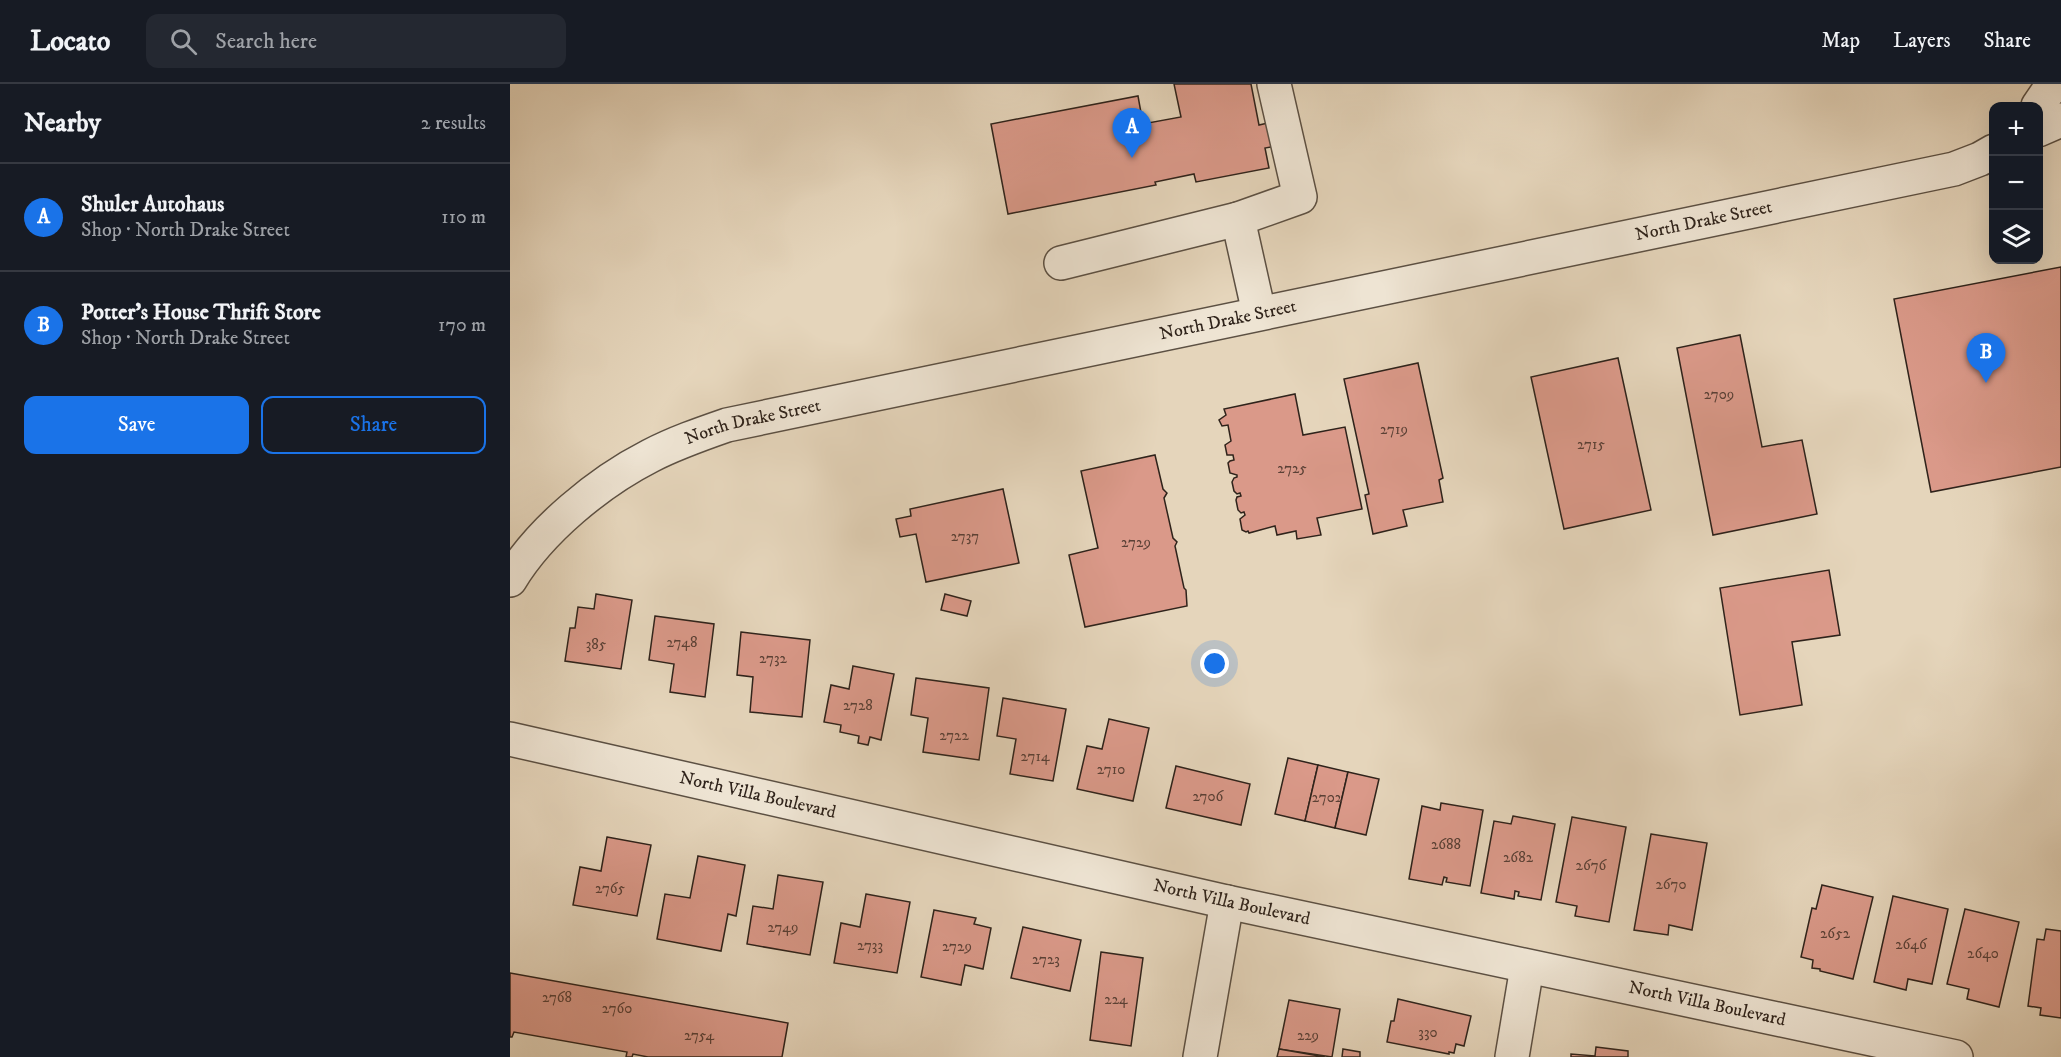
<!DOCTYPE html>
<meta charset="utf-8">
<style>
:root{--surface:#171b24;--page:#242831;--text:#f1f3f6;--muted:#9ea1a6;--line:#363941;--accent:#1a73e8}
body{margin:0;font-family:"IM FELL DW Pica",serif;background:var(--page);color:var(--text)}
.controls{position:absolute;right:18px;top:18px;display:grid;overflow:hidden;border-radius:12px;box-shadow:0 6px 24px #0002}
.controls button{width:54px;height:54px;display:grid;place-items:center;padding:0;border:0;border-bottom:2px solid var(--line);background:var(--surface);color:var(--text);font:30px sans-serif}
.you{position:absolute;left:705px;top:580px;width:21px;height:21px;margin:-15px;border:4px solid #fff;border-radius:50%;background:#1a73e8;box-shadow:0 0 0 9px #1a73e833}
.badge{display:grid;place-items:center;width:39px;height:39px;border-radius:50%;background:var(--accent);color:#fff;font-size:20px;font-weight:700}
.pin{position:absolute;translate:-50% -50px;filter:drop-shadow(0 2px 3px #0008)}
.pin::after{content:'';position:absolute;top:32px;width:21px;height:18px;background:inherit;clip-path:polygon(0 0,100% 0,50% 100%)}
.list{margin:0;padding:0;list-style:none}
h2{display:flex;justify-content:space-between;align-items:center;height:78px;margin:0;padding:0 24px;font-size:26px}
h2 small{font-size:20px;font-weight:400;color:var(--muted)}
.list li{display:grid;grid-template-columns:39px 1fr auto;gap:18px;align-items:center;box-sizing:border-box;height:108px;padding:0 24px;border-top:2px solid var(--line)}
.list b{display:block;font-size:22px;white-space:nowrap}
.list p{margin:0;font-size:20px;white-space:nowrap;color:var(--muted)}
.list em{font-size:20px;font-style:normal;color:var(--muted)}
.actions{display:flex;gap:12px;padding:18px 24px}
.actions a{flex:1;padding:14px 0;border:2px solid var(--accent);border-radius:12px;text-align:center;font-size:21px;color:var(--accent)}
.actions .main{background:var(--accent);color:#fff}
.icon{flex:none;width:33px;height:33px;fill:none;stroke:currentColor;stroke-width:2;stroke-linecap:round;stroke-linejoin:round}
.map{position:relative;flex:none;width:1551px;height:973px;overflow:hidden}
header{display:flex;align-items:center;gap:36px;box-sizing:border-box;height:84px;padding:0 30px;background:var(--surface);border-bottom:2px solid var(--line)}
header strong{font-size:28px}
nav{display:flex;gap:33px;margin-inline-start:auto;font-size:21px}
.search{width:420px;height:54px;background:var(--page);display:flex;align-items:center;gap:15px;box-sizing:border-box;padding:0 21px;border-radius:12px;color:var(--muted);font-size:22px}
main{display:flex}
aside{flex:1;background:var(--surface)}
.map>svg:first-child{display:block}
.building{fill:#da9989;stroke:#2f231b;stroke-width:1.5}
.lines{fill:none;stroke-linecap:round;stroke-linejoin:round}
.minor-casing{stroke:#5c5043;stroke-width:36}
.minor{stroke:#eee4d3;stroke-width:33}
.labels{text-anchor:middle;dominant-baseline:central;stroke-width:5;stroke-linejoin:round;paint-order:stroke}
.number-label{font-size:15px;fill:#5a4036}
.street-label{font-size:18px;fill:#2f231b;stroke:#eee4d3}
</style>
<header>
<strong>Locato</strong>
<div class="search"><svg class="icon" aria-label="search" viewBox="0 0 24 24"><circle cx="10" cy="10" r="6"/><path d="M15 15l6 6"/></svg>Search here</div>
<nav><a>Map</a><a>Layers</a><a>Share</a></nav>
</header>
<main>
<aside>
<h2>Nearby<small>2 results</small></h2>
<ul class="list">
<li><span class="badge">A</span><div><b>Shuler Autohaus</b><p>Shop · North Drake Street</p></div><em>110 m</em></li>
<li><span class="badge">B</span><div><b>Potter's House Thrift Store</b><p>Shop · North Drake Street</p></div><em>170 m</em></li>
</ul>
<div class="actions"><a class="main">Save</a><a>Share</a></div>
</aside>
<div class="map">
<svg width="1551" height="973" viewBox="0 0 1551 973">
<rect width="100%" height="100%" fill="#e5d5bb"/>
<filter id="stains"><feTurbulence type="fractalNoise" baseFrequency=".00333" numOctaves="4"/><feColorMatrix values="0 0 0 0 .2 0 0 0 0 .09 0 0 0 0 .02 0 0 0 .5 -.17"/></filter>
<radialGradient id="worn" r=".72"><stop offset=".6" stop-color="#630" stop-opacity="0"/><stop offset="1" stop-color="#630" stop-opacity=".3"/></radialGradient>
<g class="building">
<polygon points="664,0 741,0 749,41 762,38 767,62 755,64 759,84 686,98 684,90 645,98 646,101 498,130 481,40 628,12 633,40 671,33"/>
<polygon points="1551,183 1551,383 1421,408 1384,215"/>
<polygon points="1230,251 1252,363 1292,356 1307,430 1203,451 1167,264"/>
<polygon points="1108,274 1141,426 1054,445 1021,293"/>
<polygon points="908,279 933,394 929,396 933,418 893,426 897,442 863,450 855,411 859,410 834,295"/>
<polygon points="785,310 793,351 835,343 852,425 807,434 811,451 787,455 786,447 767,451 765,442 739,449 738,447 736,448 732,446 730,435 735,431 734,428 731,429 728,426 726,416 727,413 731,412 730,409 727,410 724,407 722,398 724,394 727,393 727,391 720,389 718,379 720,377 724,376 723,371 717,371 715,361 721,357 718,341 712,342 709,336 716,331 714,325"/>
<polygon points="645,371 653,405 657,409 654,414 663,454 667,458 665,462 674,504 676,506 677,522 575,543 559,471 588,464 571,387"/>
<polygon points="493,405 509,479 416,498 406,450 390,453 386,435 401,432 400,425"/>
<polygon points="1319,486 1330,551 1282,558 1292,621 1230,631 1210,504"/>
<polygon points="86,510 122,516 111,585 55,577 60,544 65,544 68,523 84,525"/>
<polygon points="435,510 461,517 457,532 431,526"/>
<polygon points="145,532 204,540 195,613 160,608 164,580 139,576"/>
<polygon points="231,548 300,556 292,633 240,628 243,593 227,591"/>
<polygon points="343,582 384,590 371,656 360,653 358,661 348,659 349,652 330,648 331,641 314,638 321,601 339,605"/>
<polygon points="406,594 479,604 469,676 413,668 418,634 401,631"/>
<polygon points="493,614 556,625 543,697 500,690 506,655 487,652"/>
<polygon points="599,635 639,644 623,717 567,705 577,662 592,665"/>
<polygon points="778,674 808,681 795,737 765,730"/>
<polygon points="808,681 838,688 825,744 795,737"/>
<polygon points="666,682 740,700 731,741 656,724"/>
<polygon points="838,688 869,695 856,751 825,744"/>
<polygon points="931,719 973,726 960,802 936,798 937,794 934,793 932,801 899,795 912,722 930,726"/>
<polygon points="1003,732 1045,740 1031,816 1008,812 1009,808 1005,807 1004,815 971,809 984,737 1001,740"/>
<polygon points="1062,733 1116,743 1099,838 1065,832 1067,822 1046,818"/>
<polygon points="1141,750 1197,759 1182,846 1159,841 1158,851 1124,846"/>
<polygon points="97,753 141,761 127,832 63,821 70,783 91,787"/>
<polygon points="188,772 235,781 226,832 218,830 211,867 147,855 155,810 180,814"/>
<polygon points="268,791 313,798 300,871 237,860 243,822 263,825"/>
<polygon points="1312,801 1363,813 1343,895 1310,887 1310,885 1302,884 1303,876 1291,873 1302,824 1306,825"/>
<polygon points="356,810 400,818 387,889 324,879 331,839 350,843"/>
<polygon points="1383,812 1438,825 1422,900 1398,895 1396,906 1364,898"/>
<polygon points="1455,825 1509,838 1489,923 1457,915 1459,905 1437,900"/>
<polygon points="424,826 466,834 464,840 481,844 473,885 455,881 451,901 411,893"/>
<polygon points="513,843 571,856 560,907 501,894"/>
<polygon points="1536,845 1551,847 1551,934 1530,931 1531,924 1518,922 1527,855 1534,856"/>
<polygon points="591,868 633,874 621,962 580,956"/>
<polygon points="0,889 278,939 272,973 138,973 123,970 122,973 116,973 117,968 4,948 2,953 0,953"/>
<polygon points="888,915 961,932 954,962 946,960 944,969 939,968 939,970 877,958 881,937 884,937"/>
<polygon points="779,916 830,925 822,973 769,965"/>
<polygon points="1086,963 1118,967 1118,973 1061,973 1061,970 1085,972"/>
<polygon points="769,965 815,973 767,973"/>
<polygon points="833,965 850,968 850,973 832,973"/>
</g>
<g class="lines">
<defs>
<g id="minor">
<polyline points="1528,22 1543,0"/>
<polyline points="1528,46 1551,36"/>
<polyline points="551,179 728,135"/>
<polyline points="749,229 728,135 790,113 764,0"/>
<path id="s1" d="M 0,496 C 30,446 89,398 140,372 C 165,359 191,350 217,341 L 1444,85 L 1470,75 L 1484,67"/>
<path id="s2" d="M 0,655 L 717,818 L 1446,973"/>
<polyline points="690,973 717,818"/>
<polyline points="1002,973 1017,883"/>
</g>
</defs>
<use href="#minor" class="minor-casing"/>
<use href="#minor" class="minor"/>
</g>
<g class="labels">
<g class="number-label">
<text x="1209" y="310">2709</text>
<text x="884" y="345">2719</text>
<text x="1081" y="360">2715</text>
<text x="782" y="384">2725</text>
<text x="455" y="452">2737</text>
<text x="626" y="458">2729</text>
<text x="172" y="558">2748</text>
<text x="86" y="560">385</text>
<text x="263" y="574">2732</text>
<text x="348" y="621">2728</text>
<text x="444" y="651">2722</text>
<text x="525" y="672">2714</text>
<text x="601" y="685">2710</text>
<text x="698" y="712">2706</text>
<text x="817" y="713">2702</text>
<text x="936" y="760">2688</text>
<text x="1008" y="773">2682</text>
<text x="1081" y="781">2676</text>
<text x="1161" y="800">2670</text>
<text x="100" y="804">2765</text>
<text x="273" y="843">2749</text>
<text x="1325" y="849">2652</text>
<text x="1401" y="860">2646</text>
<text x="360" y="861">2733</text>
<text x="447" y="862">2729</text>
<text x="1473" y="869">2640</text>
<text x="536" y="875">2723</text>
<text x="47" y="913">2768</text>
<text x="606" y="915">224</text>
<text x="107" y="924">2760</text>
<text x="918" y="948">330</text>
<text x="189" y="951">2754</text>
<text x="798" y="951">229</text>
</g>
<g class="street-label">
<text stroke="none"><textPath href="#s1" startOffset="1270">North Drake Street</textPath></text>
<text stroke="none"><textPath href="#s1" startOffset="784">North Drake Street</textPath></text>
<text stroke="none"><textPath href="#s1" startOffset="298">North Drake Street</textPath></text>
<text stroke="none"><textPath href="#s2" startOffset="254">North Villa Boulevard</textPath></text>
<text stroke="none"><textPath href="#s2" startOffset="740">North Villa Boulevard</textPath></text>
<text stroke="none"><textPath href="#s2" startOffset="1226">North Villa Boulevard</textPath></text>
</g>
</g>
<rect width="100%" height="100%" filter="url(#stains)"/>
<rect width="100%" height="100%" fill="url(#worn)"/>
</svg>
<div class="controls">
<button>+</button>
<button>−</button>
<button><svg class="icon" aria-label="layers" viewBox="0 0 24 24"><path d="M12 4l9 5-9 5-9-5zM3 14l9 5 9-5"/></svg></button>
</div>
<div class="you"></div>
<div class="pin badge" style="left:622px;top:74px">A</div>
<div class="pin badge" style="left:1476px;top:299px">B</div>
</div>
</main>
